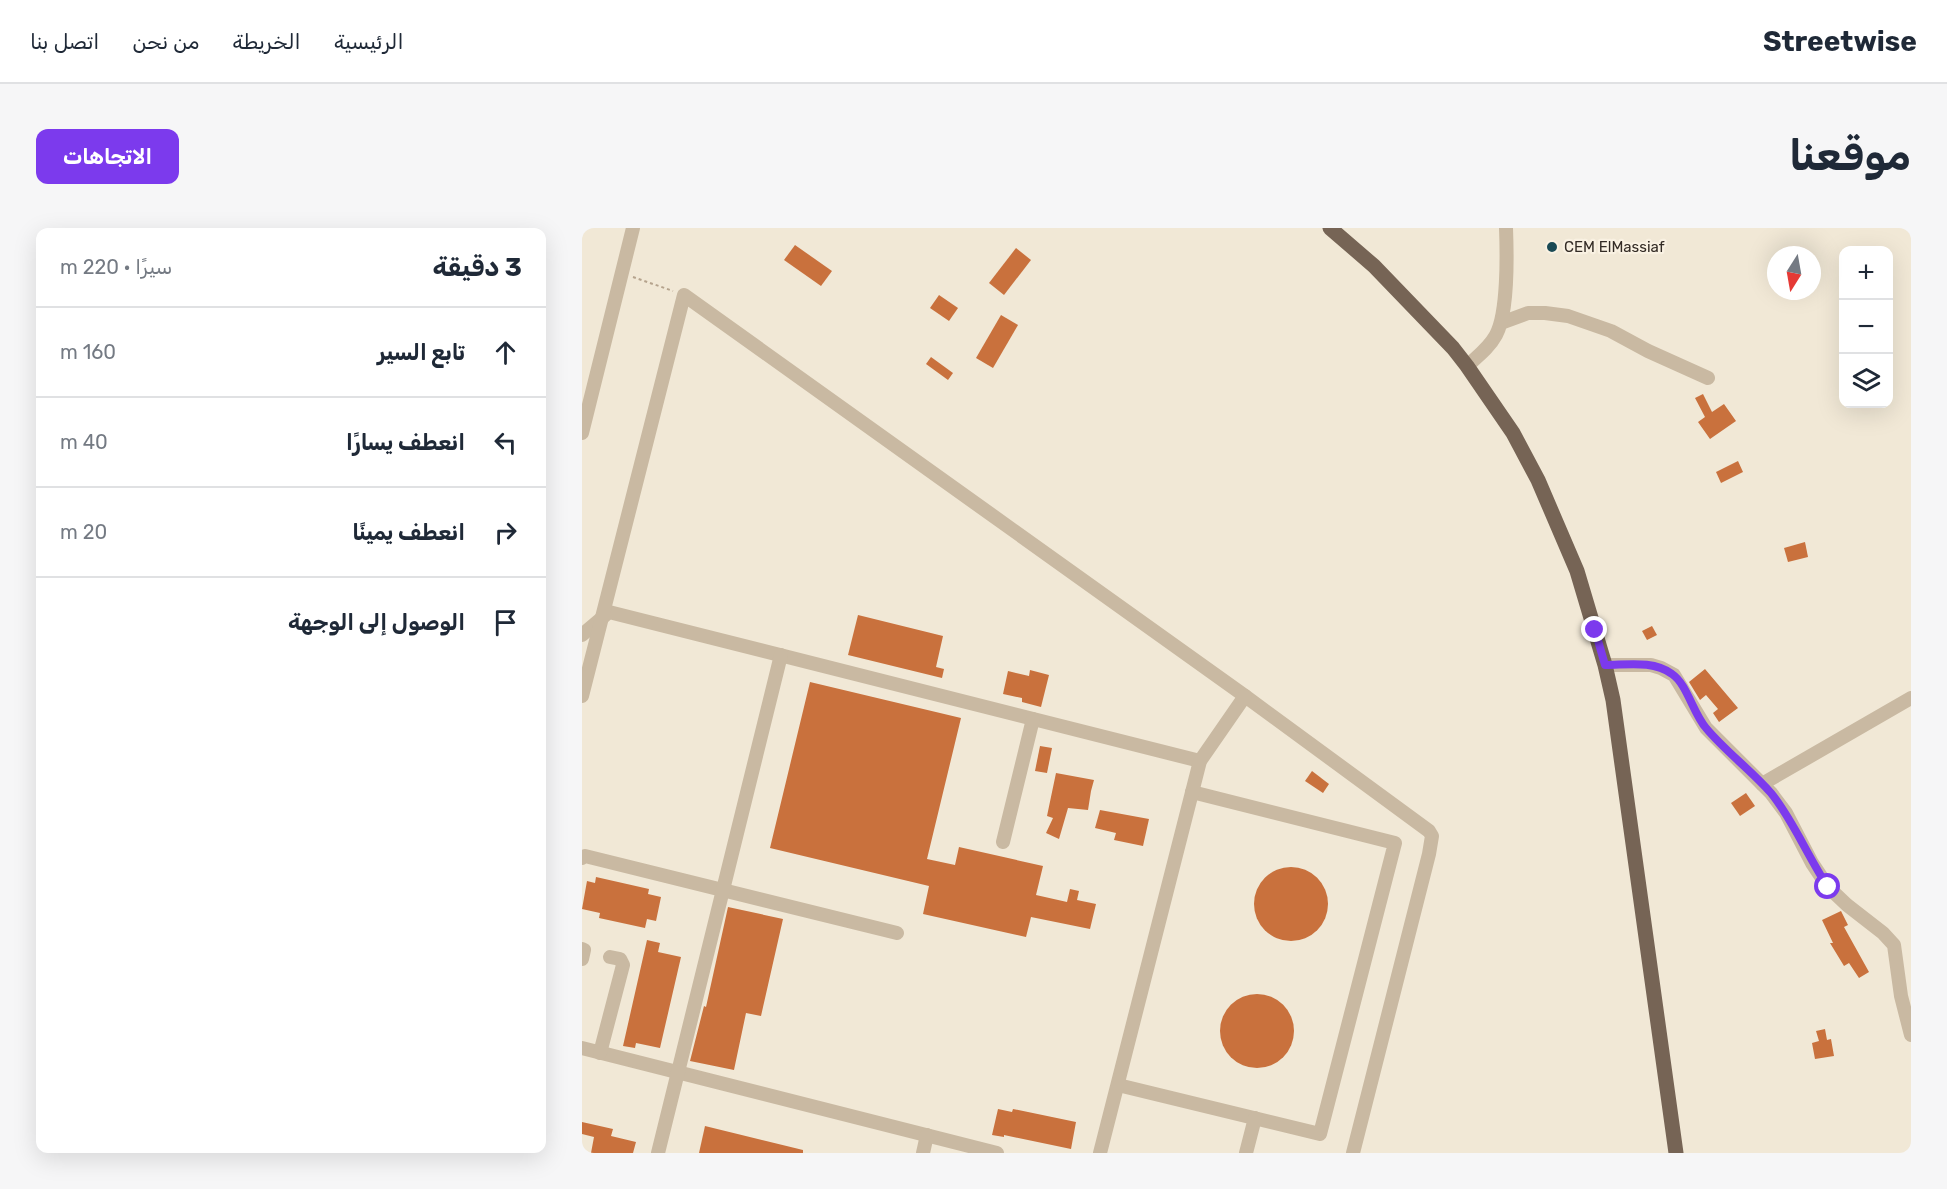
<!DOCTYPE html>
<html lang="ar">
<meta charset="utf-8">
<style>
:root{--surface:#fff;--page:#f6f6f7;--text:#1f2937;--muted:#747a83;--line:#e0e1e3;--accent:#7c3aed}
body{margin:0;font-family:Rubik,Vazirmatn,sans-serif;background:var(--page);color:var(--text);direction:rtl}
.controls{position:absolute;right:18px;top:18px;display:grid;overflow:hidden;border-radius:12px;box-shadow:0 6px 24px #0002}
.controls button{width:54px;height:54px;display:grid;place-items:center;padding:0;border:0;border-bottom:2px solid var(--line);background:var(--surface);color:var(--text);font:30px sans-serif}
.compass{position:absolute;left:1185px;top:18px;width:54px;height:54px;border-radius:50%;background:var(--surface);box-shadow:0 6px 24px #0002;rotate:191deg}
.stop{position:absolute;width:18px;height:18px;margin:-14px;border:4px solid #7c3aed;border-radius:50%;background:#fff}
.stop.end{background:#7c3aed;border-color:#fff;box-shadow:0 2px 6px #0008}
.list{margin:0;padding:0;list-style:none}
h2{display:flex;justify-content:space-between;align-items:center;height:78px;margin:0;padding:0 24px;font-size:26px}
h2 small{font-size:20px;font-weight:400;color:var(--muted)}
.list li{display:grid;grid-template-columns:39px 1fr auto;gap:18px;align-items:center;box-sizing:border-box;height:90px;padding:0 24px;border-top:2px solid var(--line)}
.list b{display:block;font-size:22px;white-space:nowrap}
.list em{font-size:20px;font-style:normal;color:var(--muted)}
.icon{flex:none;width:33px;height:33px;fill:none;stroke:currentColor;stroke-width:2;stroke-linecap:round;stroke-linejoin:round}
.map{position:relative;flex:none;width:1329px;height:925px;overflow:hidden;direction:ltr;border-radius:12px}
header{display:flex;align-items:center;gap:36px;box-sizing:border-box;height:84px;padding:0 30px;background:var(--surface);border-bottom:2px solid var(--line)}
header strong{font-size:28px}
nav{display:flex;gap:33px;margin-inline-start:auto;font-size:21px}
.intro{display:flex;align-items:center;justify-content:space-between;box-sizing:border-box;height:144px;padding:0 36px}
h1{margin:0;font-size:42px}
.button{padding:15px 27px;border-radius:12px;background:var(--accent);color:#fff;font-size:21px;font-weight:700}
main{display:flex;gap:36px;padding:0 36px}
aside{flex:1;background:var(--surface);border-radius:12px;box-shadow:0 6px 24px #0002}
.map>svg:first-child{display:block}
.building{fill:#c9713d}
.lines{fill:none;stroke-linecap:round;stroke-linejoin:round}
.path{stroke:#b5a38d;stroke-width:2;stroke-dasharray:3 3;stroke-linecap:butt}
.minor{stroke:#c9b9a2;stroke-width:14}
.major{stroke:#766455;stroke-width:15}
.route{stroke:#7c3aed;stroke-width:8}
.poi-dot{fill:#1a4a55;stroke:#f9f1e2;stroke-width:2}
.labels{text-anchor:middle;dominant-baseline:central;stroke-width:4.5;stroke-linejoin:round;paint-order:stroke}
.poi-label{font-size:15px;fill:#332b25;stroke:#f9f1e2;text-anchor:start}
</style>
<header>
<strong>Streetwise</strong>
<nav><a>الرئيسية</a><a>الخريطة</a><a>من نحن</a><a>اتصل بنا</a></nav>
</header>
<div class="intro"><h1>موقعنا</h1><a class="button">الاتجاهات</a></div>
<main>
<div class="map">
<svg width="1329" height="925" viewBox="0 0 1329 925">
<rect width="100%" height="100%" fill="#f1e8d6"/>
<g class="building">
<polygon points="213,17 250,43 239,58 202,32"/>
<polygon points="434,20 449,32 422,67 407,55"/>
<polygon points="357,67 376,80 367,93 348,80"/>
<polygon points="419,87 436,97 411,140 394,130"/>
<polygon points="349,129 371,145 366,152 344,136"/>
<polygon points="1121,166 1130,184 1142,176 1154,193 1128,211 1116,194 1123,189 1113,170"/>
<polygon points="1156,233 1161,244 1139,255 1134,244"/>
<polygon points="1223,314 1226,329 1206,334 1202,320"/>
<polygon points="276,387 361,408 354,439 362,441 360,450 266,427"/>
<polygon points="1070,398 1075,407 1065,412 1060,403"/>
<polygon points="1123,441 1156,480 1137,494 1131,485 1136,481 1124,467 1118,472 1107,454"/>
<polygon points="448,442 467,447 459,479 440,474 440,470 421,466 426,443 447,448"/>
<polygon points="228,454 379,490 345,631 373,637 377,619 461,638 454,667 485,674 488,661 497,663 495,672 514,676 508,701 449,689 444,709 341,686 347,658 188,620"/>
<polygon points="458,518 470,520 465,545 453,543"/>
<polygon points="730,543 747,556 741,565 723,553"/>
<polygon points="474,545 512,552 509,563 506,582 486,580 477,611 464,605 471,590 465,588"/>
<polygon points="1164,565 1173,578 1158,588 1149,575"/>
<polygon points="518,582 567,591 561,618 532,612 534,605 513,600"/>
<circle cx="709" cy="676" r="37"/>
<polygon points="14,649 67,661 66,666 79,669 74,693 65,691 63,700 17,690 18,685 0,681 5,653 13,655"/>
<polygon points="146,679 201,691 179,788 164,785 152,842 108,833 122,778 124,779"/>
<polygon points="1259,683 1266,697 1262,699 1287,744 1277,750 1267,735 1262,738 1248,715 1251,715 1240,692"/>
<polygon points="65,712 78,715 76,724 99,729 78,820 54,815 53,820 41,818"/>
<circle cx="675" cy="803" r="37"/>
<polygon points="1243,801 1245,812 1249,811 1252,828 1233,831 1230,815 1237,813 1234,803"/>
<polygon points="416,881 430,884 431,881 494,894 489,921 422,907 422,909 410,907"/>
<polygon points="0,894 31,901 29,908 54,914 51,925 9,925 12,909 0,906"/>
<polygon points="123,898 221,922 221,925 117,925"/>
</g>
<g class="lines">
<polyline class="path" points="51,49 91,63"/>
<g class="minor">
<polyline points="919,95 946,85 963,85 986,88 1029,103 1066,123 1126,150"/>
<path d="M 885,138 C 896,128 907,120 914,107 C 926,85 925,26 924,0"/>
<polyline points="0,205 51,0"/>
<polyline points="0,407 27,384 618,533"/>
<polyline points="1023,437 1069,437 1079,440 1092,447 1124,500 1189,565 1204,585 1230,635 1246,659 1265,677 1301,705 1312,717 1319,768 1329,807"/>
<polyline points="0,468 102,67 663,468 847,603 850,608 847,626 771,925"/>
<polyline points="1180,556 1329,470"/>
<polyline points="421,614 451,491"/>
<polyline points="0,630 3,628 315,705"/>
<polyline points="0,721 2,722 0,731"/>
<polyline points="0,820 415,925"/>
<polyline points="18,825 41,737 38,731 28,729"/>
<polyline points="536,857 738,906 813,615 610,564"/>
<polyline points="76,925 199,427"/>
<polyline points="341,925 345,907"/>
<polyline points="518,925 618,533 663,468"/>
<polyline points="664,925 673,890"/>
</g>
<polyline class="major" points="748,0 792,38 871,120 885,138 931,205 956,252 995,343 1023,437 1031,472 1094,925"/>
</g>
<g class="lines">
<path class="route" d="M 1013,402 L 1023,437 C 1045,437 1071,432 1090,446 C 1105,456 1111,485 1124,500 C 1143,523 1169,542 1189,565 C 1211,592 1226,629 1246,659"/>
</g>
<circle class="poi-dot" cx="970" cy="19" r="6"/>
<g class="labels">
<g class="poi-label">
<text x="982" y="19">CEM ElMassiaf</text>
</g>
</g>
</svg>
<div class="controls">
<button>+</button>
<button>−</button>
<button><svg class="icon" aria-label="layers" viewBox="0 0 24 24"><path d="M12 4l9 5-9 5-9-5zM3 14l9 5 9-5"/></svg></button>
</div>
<svg class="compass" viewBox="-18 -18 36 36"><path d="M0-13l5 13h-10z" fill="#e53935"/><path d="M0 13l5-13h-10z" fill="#747a83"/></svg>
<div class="stop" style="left:1246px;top:659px"></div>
<div class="stop end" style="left:1013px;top:402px"></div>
</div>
<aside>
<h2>3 دقيقة<small>سيرًا · 220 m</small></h2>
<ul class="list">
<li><svg class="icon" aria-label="ahead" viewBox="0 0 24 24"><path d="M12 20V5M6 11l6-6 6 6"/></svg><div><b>تابع السير</b></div><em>160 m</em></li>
<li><svg class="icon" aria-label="left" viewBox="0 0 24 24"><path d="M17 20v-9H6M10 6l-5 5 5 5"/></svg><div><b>انعطف يسارًا</b></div><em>40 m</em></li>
<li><svg class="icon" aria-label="right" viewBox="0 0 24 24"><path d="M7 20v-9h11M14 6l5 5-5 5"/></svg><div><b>انعطف يمينًا</b></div><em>20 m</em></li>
<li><svg class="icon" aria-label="arrive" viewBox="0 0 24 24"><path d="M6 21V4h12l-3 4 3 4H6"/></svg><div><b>الوصول إلى الوجهة</b></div></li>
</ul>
</aside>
</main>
